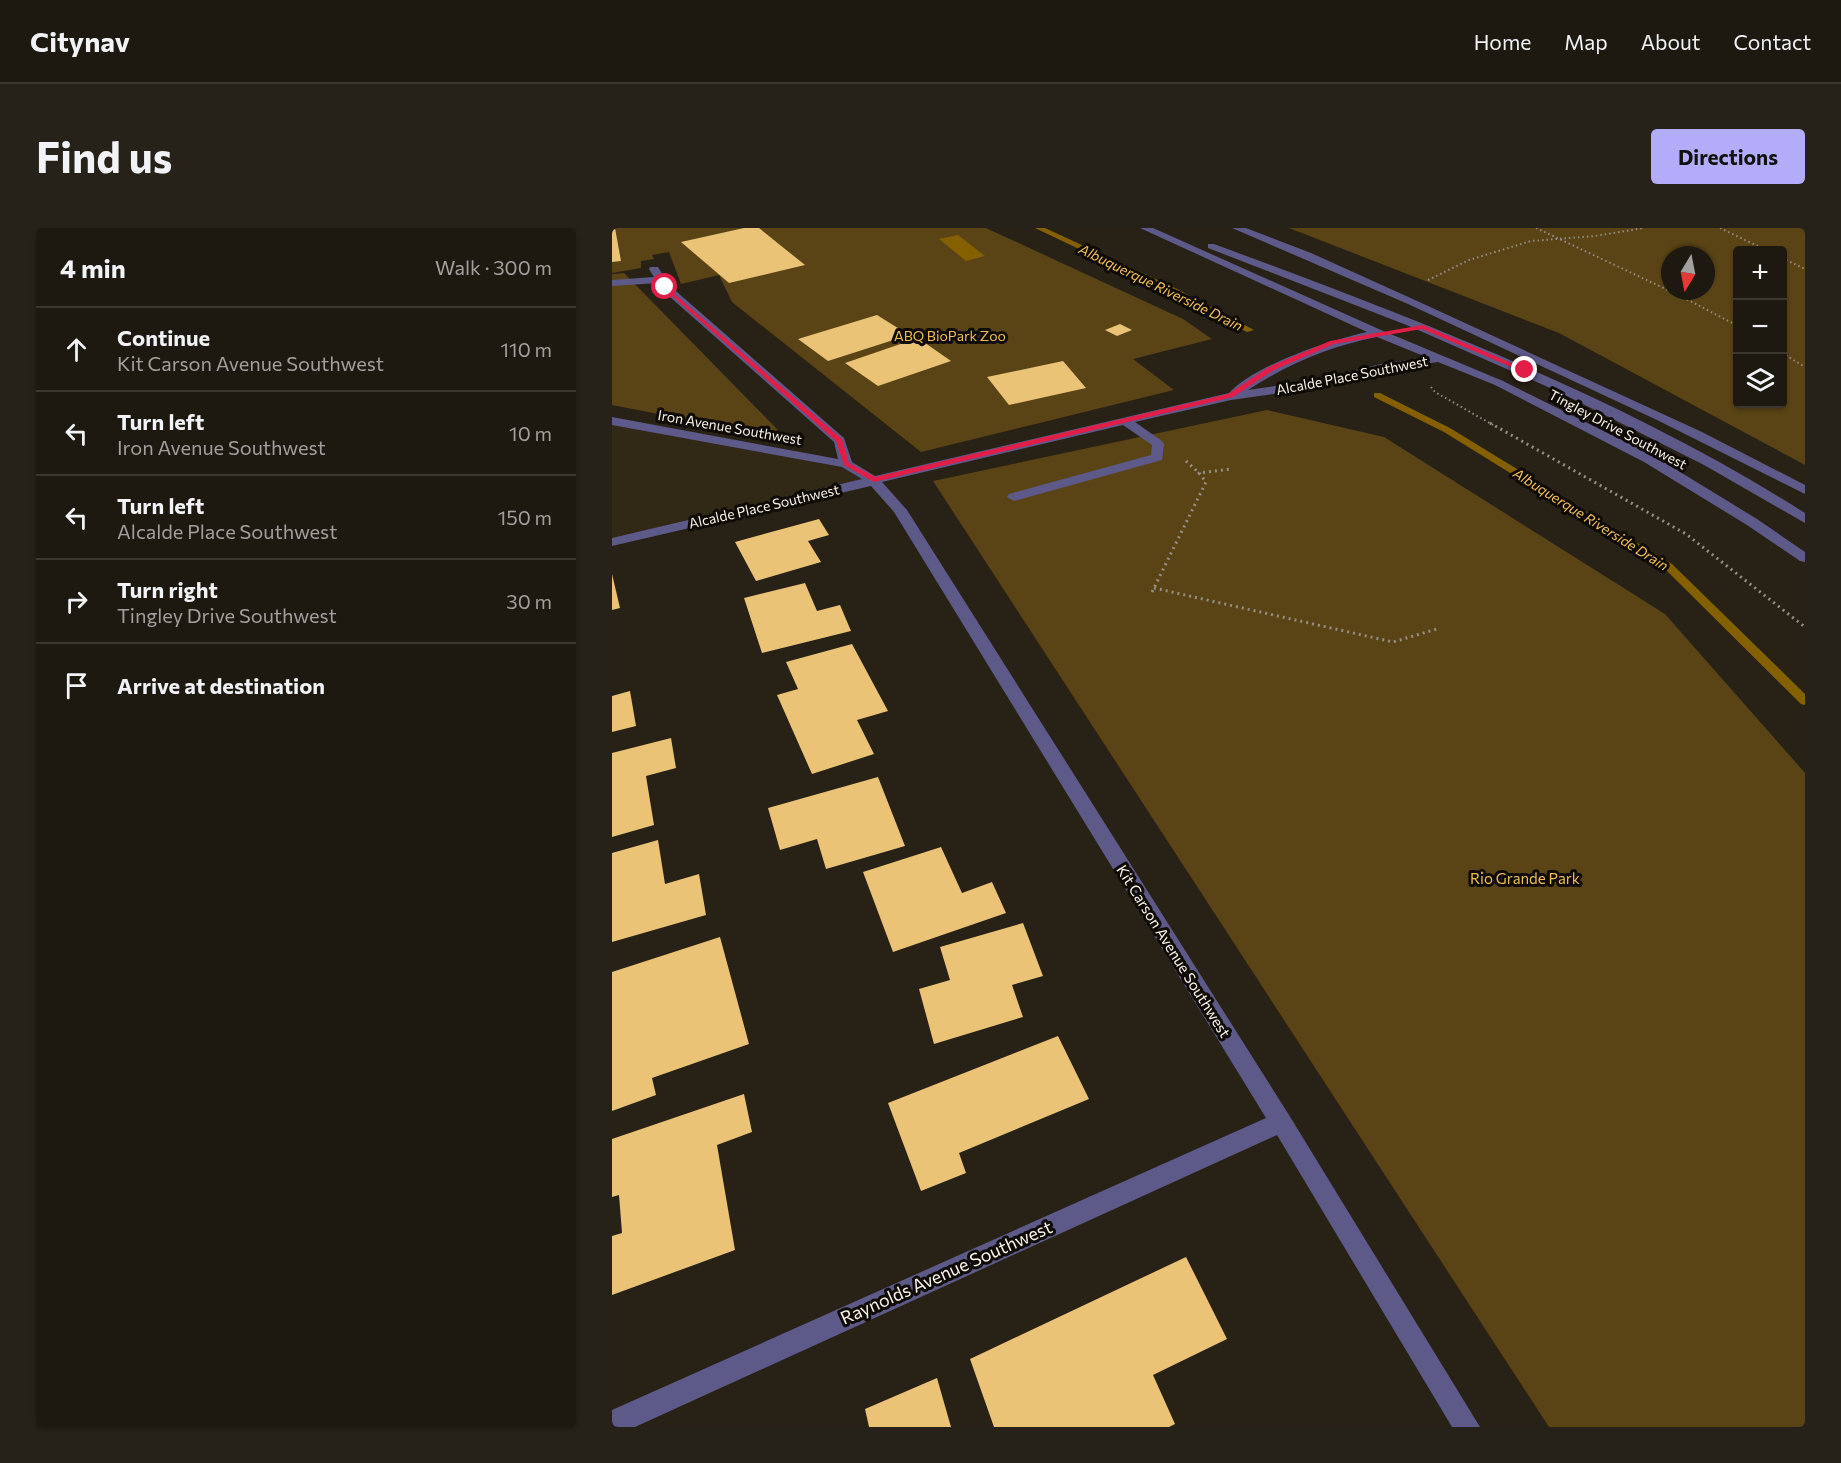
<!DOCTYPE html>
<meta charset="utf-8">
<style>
:root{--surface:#1e1910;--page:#262219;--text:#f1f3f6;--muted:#a1a09f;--line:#3c3830;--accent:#b3adf9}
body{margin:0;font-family:Commissioner,sans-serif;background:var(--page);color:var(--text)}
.controls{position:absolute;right:18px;top:18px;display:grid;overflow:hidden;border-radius:6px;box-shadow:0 2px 4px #0004}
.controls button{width:54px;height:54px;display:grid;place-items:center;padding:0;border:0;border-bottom:2px solid var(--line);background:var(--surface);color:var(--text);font:30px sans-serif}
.compass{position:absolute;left:1049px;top:18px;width:54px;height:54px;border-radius:50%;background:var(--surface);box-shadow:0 2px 4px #0004;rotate:190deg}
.stop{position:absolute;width:18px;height:18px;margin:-14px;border:4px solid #e11d48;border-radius:50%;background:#fff}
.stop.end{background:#e11d48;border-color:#fff;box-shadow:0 2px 6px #0008}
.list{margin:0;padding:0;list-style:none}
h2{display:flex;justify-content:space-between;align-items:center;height:78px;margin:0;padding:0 24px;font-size:26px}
h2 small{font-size:20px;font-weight:400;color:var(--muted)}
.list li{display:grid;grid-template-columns:39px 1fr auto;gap:18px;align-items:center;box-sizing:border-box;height:84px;padding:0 24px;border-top:2px solid var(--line)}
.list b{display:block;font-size:22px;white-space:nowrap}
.list p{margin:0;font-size:20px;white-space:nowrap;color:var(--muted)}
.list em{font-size:20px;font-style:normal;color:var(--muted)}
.icon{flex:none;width:33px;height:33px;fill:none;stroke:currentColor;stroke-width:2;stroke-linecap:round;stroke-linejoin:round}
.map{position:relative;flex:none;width:1193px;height:1199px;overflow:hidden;border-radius:6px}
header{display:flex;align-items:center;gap:36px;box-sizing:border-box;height:84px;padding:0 30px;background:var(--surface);border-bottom:2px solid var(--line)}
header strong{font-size:28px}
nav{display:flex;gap:33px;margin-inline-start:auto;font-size:21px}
.intro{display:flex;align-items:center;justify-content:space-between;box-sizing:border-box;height:144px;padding:0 36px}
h1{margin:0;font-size:42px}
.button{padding:15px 27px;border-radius:6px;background:var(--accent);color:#111;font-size:21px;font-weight:700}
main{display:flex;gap:36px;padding:0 36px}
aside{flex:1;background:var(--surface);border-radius:6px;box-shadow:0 2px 4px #0004}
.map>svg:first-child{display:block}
.built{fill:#312816}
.green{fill:#5a4415;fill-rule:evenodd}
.water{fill:#846001}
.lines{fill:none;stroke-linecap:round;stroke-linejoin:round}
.stream{fill:#846001;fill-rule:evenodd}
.building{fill:#eac376}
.path-far1{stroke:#948e84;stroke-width:2;stroke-dasharray:1.5 3;stroke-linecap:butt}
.path{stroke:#948e84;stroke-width:3;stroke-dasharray:2 4;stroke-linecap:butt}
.minor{fill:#5d5988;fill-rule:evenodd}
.route{fill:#e11d48}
.labels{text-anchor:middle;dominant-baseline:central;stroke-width:6;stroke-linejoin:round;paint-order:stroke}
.far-water-label{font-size:14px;font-style:italic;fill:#f7c35a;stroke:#0e0b06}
.far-park-label{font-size:14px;fill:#f2be54;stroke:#0e0b06}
.far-street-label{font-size:14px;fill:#f8f3eb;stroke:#0e0b06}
.park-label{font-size:15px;fill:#f2be54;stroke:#0e0b06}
.street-label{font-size:15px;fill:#f8f3eb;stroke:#0e0b06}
.near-street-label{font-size:18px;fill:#f8f3eb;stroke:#0e0b06}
</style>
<header>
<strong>Citynav</strong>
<nav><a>Home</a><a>Map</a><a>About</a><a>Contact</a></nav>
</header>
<div class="intro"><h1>Find us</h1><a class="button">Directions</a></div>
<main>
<aside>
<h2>4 min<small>Walk · 300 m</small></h2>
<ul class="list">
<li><svg class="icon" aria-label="ahead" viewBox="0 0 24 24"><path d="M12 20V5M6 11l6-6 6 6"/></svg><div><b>Continue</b><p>Kit Carson Avenue Southwest</p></div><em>110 m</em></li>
<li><svg class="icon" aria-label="left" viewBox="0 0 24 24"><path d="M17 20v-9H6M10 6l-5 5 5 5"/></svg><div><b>Turn left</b><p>Iron Avenue Southwest</p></div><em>10 m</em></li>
<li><svg class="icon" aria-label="left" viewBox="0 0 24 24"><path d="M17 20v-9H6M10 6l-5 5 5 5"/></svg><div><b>Turn left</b><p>Alcalde Place Southwest</p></div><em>150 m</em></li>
<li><svg class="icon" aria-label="right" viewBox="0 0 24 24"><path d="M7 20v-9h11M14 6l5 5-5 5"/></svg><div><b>Turn right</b><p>Tingley Drive Southwest</p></div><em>30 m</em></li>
<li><svg class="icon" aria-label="arrive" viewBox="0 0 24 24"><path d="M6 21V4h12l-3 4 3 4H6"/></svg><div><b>Arrive at destination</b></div></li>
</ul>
</aside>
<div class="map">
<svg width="1193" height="1199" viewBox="0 0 1193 1199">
<rect width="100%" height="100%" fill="#282115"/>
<polygon class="built" points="0,193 234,236 262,252 0,314"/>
<g class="green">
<polygon points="0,0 374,0 571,91 600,111 521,131 562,162 309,224 120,74 107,47 69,56 57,24 40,27 42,31 29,33 29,40 0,45"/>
<path d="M 677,0 L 1193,0 L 1193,237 L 947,105 ZM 1126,22 L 1170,22 L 1170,176 L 1126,176 ZM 1058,27 L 1094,27 L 1094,63 L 1058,63 Z"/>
<polygon points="12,45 166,202 154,207 0,177 0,46"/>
<polygon points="655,182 772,209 1053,386 1193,545 1193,1199 937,1199 321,253"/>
</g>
<polygon class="water" points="346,7 373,28 354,33 327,11"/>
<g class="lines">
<g class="stream">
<polygon points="423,0 433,0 561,59 642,102 635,104 555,63"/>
<polygon points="762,165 768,165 838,200 1060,336 1193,466 1193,477 1189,476 1052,340 832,204 762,169"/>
</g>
</g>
<g class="building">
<polygon points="0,0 3,0 9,33 0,34"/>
<polygon points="132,0 147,0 193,37 117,55 69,14"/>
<polygon points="265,87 297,107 216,133 186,111"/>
<polygon points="508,96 520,102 505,108 493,102"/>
<polygon points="306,110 339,133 266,158 233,135"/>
<polygon points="451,133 474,160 397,177 375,149"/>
<polygon points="207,291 217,307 196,313 209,334 144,353 123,314"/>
<polygon points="0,346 8,380 0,382"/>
<polygon points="193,355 205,383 228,377 239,403 150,425 132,370"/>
<polygon points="240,416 276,483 245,492 262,526 200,546 165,467 186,461 174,434"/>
<polygon points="18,463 24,498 0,504 0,468"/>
<polygon points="59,510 64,540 34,548 42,597 0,609 0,525"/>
<polygon points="266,549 293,618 214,641 205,611 168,622 156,580"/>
<polygon points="46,612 53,656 87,646 94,687 0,714 0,625"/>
<polygon points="329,619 350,665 380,654 394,685 281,724 251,644"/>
<polygon points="411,695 431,748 400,757 411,789 322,816 307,761 338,752 328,719"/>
<polygon points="108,709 137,816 40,850 44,867 0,883 0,744"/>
<polygon points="446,808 477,871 347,925 354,945 309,963 276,875"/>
<polygon points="132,866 140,904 105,917 123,1022 0,1067 0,1008 10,1005 7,967 0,969 0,911"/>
<polygon points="574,1029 615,1111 541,1147 563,1196 557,1199 382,1199 358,1131"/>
<polygon points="325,1150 339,1199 257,1199 253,1181"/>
</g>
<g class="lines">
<g class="path-far1">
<polyline points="924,0 1058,63"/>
<polyline points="1108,0 1154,22"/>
<polyline points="1170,30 1193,41"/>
<polyline points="816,52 857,32 919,13 983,8 1031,0"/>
<polyline points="1059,63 1126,98"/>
<polyline points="1170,125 1193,139"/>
<polyline points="819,159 823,164 881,197"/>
</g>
<g class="path">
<polyline points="878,195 1074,306 1193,399"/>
<polyline points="574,233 587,245"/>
<polyline points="542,360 781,414 828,400"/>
<polyline points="540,364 594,254 587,245 619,241"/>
</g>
<g class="minor">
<path d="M 528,0 L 541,0 L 769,102 L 891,153 L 1042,228 L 1145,291 L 1193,324 L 1193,334 L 1188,333 L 1135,297 L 1032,234 L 883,157 L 826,134 L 769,142 L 697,161 L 619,172 L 523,194 L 550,213 L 552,216 L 550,232 L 402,273 L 395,269 L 397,266 L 539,227 L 540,217 L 511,197 L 270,254 L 295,282 L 677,887 L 868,1199 L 840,1199 L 665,907 L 23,1199 L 0,1199 L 0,1182 L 654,890 L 282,284 L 259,258 L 0,318 L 0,310 L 250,251 L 230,239 L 0,197 L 0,189 L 226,231 L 222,214 L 49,61 L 46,55 L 0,58 L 0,52 L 42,49 L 37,41 L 38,39 L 46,39 L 57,57 L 232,210 L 240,234 L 263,248 L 617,165 C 643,137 718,112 755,104 ZM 765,109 L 814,129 L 769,136 L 697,153 L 636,162 C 676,136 718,118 765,109 Z"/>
<polygon points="620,0 634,0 699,25 803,72 1090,204 1193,257 1193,266 1045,192 796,76"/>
<path d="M 596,16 L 602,16 C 804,91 1011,169 1193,285 L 1193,295 L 1092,237 L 945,163 L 797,98 L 596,20 Z"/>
</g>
</g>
<polygon class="route" points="53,58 230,211 237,235 263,249 616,166 657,139 718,113 811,97 916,142 911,144 810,101 722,116 662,142 621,169 262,254 232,237 224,213 51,60"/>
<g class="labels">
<g class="far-water-label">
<text transform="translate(549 59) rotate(26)">Albuquerque Riverside Drain</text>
<text transform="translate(979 291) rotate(32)">Albuquerque Riverside Drain</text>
</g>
<g class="far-park-label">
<text x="338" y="107">ABQ BioPark Zoo</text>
</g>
<g class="far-street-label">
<text transform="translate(740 147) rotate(-11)">Alcalde Place Southwest</text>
<text transform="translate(118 199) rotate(10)">Iron Avenue Southwest</text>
<text transform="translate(1006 201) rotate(28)">Tingley Drive Southwest</text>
<text transform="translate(152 278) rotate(-13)">Alcalde Place Southwest</text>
</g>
<g class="park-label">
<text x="913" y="650">Rio Grande Park</text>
</g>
<g class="street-label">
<text transform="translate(562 723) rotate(58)">Kit Carson Avenue Southwest</text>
</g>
<g class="near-street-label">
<text transform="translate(334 1044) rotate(-24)">Raynolds Avenue Southwest</text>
</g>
</g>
</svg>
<div class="controls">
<button>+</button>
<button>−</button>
<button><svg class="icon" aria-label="layers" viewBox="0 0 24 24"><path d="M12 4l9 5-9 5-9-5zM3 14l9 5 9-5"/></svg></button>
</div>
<svg class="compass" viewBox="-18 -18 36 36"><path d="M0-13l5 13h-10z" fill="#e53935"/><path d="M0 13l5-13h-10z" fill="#a1a09f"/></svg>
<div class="stop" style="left:53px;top:59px"></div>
<div class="stop end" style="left:913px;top:142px"></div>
</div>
</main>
